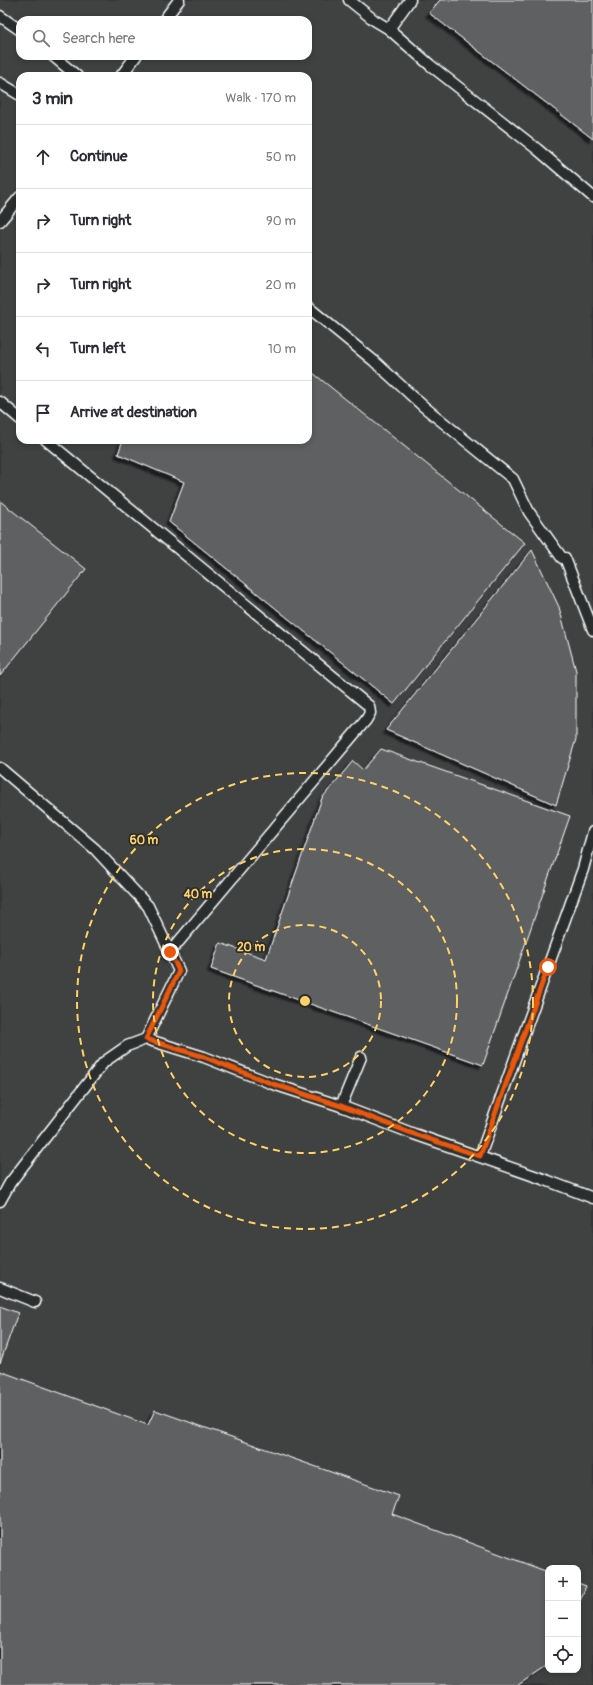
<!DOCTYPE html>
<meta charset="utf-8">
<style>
:root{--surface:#fff;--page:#f2f2f3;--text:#2b2b33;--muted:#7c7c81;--line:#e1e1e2}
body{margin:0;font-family:Pangolin,sans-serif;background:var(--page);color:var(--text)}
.controls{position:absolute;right:12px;bottom:12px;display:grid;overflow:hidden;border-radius:8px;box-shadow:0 2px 6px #0003}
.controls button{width:36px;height:36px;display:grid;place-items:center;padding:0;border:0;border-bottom:1px solid var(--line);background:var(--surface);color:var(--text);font:20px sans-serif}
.stop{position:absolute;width:12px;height:12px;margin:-9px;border:3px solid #ea580c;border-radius:50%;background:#fff}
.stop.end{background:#ea580c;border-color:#fff;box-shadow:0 1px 4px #0008}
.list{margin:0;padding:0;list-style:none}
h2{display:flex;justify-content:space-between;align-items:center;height:52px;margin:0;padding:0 16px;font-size:17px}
h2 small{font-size:13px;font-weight:400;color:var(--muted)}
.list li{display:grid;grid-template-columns:26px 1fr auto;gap:12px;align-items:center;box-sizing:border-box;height:64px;padding:0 16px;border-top:1px solid var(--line)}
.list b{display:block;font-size:15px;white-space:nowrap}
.list em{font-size:13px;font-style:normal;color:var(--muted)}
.icon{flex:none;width:22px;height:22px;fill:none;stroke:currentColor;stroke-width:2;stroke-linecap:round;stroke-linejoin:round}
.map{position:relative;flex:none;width:593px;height:1685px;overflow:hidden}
.search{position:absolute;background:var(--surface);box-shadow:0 2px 6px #0003;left:16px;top:16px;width:296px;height:44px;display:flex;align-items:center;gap:10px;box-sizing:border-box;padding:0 14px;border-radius:12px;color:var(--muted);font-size:15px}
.panel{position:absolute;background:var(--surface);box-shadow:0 2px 6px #0003;left:16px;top:72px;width:296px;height:372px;border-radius:12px}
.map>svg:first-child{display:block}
.built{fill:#404243;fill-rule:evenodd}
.building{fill:#5f6162;stroke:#fff;filter:url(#shadow)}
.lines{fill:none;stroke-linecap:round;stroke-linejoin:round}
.lane-casing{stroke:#fff;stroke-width:13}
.lane{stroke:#2a2d2e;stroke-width:10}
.route{stroke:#ea580c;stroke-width:5}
.ring{fill:none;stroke:#ffd166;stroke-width:2;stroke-dasharray:7 5}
.centre{fill:#ffd166;stroke:#2a2d2e;stroke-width:2}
.ring-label{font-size:12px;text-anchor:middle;font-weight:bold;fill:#ffd166;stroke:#2a2d2e;stroke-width:3.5;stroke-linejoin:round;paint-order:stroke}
</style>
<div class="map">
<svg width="593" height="1685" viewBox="0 0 593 1685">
<defs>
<filter id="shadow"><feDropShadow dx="-3.5" dy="3.5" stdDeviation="1" flood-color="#0009"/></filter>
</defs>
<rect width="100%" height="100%" fill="#333536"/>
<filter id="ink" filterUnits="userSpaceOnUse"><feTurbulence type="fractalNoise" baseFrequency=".025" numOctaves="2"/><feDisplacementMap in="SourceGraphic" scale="8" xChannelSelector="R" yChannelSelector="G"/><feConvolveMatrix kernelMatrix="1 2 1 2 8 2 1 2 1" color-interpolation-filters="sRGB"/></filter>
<g filter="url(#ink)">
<path class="built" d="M 0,0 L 593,0 L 593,1685 L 0,1685 ZM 20,20 L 308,20 L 308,56 L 20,56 ZM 20,76 L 308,76 L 308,440 L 20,440 ZM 548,1568 L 578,1568 L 578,1670 L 548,1670 Z"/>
<g class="building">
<polygon points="440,0 593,0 593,139 429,13"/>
<polygon points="308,369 525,543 394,704 169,522 184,482 118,454 123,440 308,440"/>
<polygon points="0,501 86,569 0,676"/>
<polygon points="532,550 559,607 576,671 576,739 556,805 386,730"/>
<polygon points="381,749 570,816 483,1065 211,969 220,943 266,959 322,798 353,761 363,770"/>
<polygon points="0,1306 18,1313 0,1363"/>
<polygon points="0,1371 148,1425 155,1410 399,1496 392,1514 548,1572 548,1665 518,1685 0,1685"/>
<polygon points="578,1583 586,1586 578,1606"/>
</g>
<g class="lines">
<defs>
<g id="lane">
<polyline points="349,0 374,20 389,29 430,65 537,149 593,197"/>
<polyline points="0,16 20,30"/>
<polyline points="164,20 179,0"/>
<polyline points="389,29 410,0"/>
<polyline points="53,56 77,76"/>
<polyline points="121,76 136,56"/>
<polyline points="0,83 20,95"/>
<polyline points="0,221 20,197"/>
<polyline points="308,307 374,361 423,406 513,479 529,512 562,558 565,558 593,630"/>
<polyline points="0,402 20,419"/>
<polyline points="46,440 369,706 370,713 366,720 170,952"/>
<polyline points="0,768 95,849 148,906 179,971 146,1039"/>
<polyline points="341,1106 361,1057"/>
<polyline points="480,1156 583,869 593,832"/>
<polyline points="0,1201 10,1183 23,1166 104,1062 127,1046 146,1039 204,1057 273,1084 341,1106 414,1134 543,1179 593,1198"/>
<polyline points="0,1288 35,1302"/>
</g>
</defs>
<use href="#lane" class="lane-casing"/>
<use href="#lane" class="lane"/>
</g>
</g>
<g class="lines" filter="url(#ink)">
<polyline class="route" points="170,952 179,971 146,1039 204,1057 273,1084 341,1106 414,1134 480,1156 548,967"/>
</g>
<g class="ring">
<circle cx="305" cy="1001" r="76"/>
<circle cx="305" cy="1001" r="152"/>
<circle cx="305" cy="1001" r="228"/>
</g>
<circle cx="305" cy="1001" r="6" class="centre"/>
<g class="ring-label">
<text x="144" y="844">60 m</text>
<text x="198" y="898">40 m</text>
<text x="251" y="951">20 m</text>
</g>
</svg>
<div class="controls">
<button>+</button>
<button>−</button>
<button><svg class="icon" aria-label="locate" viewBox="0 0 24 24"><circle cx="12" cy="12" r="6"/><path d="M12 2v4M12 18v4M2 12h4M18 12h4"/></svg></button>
</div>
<div class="stop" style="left:548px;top:967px"></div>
<div class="stop end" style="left:170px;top:952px"></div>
<div class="search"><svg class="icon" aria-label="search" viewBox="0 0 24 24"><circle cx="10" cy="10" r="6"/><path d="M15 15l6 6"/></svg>Search here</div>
<section class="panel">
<h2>3 min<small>Walk · 170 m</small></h2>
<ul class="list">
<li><svg class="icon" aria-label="ahead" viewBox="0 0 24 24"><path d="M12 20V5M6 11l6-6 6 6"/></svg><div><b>Continue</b></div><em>50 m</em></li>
<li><svg class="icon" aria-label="right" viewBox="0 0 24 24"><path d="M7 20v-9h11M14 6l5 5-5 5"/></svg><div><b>Turn right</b></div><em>90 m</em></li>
<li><svg class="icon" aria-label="right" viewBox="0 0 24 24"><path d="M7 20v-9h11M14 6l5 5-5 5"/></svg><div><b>Turn right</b></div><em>20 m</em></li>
<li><svg class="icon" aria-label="left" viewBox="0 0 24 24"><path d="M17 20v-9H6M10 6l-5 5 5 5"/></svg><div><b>Turn left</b></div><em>10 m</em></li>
<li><svg class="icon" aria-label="arrive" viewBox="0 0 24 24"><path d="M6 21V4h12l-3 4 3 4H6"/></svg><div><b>Arrive at destination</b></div></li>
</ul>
</section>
</div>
